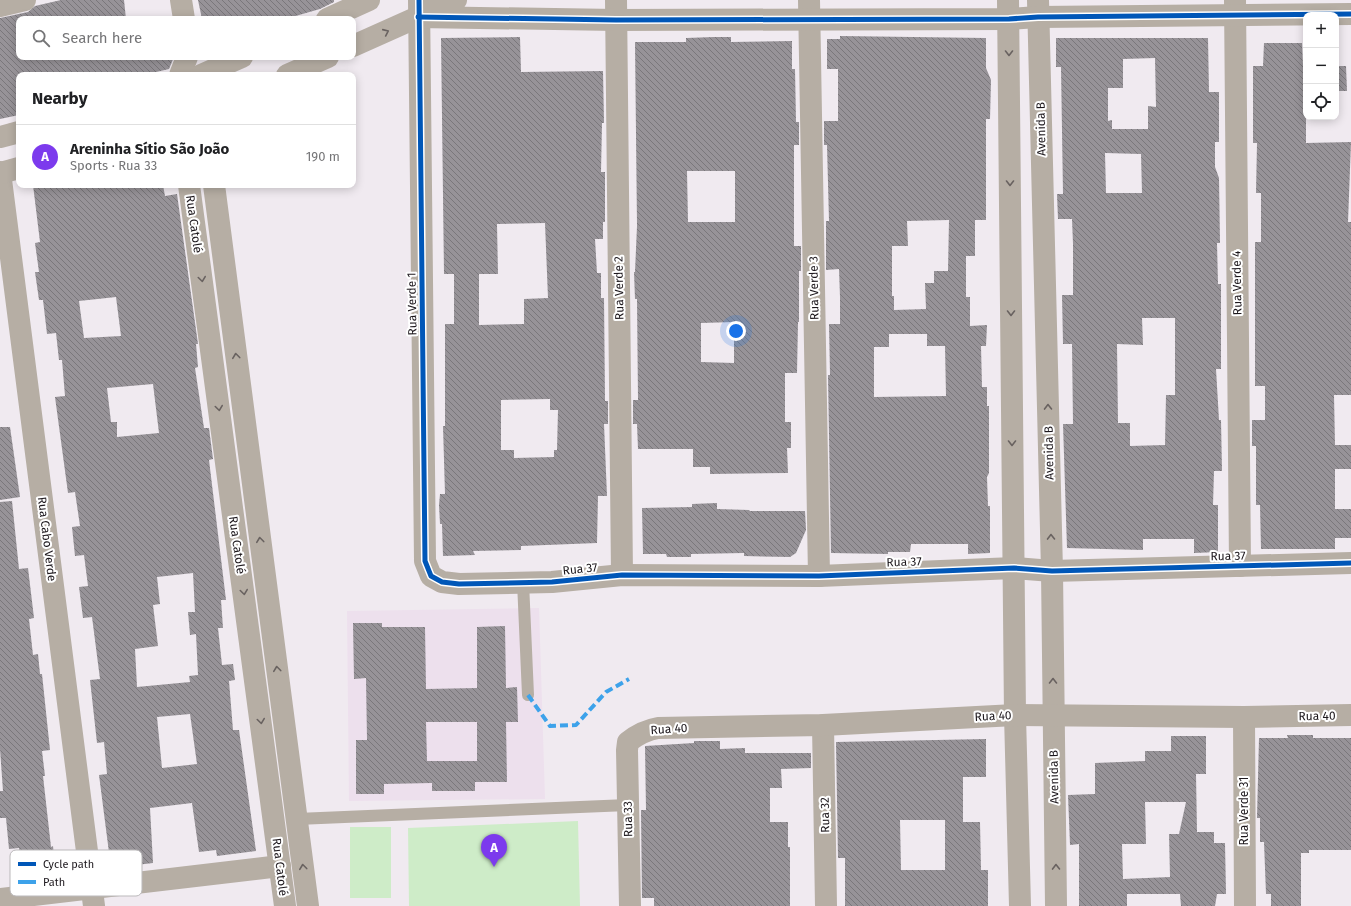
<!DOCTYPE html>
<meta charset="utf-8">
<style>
:root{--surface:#fff;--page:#f6f6f6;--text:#202124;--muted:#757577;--line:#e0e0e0;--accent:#7c3aed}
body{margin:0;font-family:"Fira Sans",sans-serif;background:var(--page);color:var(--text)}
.controls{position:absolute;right:12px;top:12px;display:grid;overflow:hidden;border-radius:8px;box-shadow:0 2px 10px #0003}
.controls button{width:36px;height:36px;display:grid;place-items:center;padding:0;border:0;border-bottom:1px solid var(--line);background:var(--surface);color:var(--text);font:20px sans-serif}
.you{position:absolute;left:736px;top:331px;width:14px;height:14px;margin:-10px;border:3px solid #fff;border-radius:50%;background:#1a73e8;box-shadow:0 0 0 6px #1a73e833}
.badge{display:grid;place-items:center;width:26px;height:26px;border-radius:50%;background:var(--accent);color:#fff;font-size:13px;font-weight:700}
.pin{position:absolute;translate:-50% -33px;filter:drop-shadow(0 1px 2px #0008)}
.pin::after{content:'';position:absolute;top:21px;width:14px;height:12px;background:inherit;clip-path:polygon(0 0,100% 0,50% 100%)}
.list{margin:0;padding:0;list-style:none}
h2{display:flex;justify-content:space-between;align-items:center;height:52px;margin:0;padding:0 16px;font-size:17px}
h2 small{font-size:13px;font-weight:400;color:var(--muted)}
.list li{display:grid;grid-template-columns:26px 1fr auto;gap:12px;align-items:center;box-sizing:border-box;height:64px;padding:0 16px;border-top:1px solid var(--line)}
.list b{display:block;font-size:15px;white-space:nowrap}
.list p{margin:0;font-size:13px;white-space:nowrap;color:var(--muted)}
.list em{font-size:13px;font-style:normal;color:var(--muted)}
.icon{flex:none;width:22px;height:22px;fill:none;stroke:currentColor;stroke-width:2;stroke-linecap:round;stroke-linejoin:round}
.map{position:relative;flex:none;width:1351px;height:906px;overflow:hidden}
.search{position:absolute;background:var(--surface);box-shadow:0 2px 10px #0003;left:16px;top:16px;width:340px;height:44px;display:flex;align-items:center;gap:10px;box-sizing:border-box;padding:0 14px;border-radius:8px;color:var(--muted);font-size:15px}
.panel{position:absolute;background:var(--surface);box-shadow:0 2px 10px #0003;left:16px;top:72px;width:340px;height:116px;border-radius:8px}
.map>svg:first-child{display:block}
.built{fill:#ede0ed}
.pitch{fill:#ceecc8}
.building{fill:url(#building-back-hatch);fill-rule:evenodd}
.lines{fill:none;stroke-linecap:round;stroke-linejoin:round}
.service{stroke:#b6aea4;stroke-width:12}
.minor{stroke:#b6aea4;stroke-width:22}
.tertiary{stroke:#b6aea4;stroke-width:22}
.secondary{stroke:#b6aea4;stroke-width:22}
.quiet{stroke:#3da2ea;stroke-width:4;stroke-dasharray:8 4;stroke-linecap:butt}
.cycleway-casing{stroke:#fff;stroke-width:8}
.cycleway{stroke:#0057b8;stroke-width:5}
.oneway{stroke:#696260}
.labels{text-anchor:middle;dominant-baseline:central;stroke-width:4;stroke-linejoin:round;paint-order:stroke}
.street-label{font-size:12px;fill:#1c171c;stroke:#fff}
.key{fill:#fff;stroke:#bbb9bb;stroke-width:1}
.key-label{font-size:11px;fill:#1c171c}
</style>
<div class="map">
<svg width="1351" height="906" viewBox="0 0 1351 906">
<defs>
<pattern id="building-back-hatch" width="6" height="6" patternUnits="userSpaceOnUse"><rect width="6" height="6" fill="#979398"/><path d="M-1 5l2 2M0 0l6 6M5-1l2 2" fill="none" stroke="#7a777b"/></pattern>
</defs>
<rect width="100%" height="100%" fill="#f0eaf0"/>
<polygon class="built" points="539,608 545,799 349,801 347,611"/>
<g class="pitch">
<polygon points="578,821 580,906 409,906 408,828"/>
<rect x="350" y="827" width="41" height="71"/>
</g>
<g class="building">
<polygon points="61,0 124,0 126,19 19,19 19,57 174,57 169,69 143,75 19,75 19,115 0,119 0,18 28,12 35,6"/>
<polygon points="198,0 334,0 334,2 320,9 285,19 202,19"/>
<path d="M 840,36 L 986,38 L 986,68 L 991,80 L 990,119 L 986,119 L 986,220 L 975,220 L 975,256 L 966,256 L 966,297 L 970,297 L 970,326 L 987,325 L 986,346 L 981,346 L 982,387 L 987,387 L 987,406 L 989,406 L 989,473 L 987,477 L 988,506 L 990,506 L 990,553 L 968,554 L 968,544 L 911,544 L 910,552 L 888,552 L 888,554 L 831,553 L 828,375 L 830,375 L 829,324 L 840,324 L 840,297 L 839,269 L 826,270 L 826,221 L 829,221 L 827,145 L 824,145 L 824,121 L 838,121 L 838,69 L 827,69 L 827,39 L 840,39 ZM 949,220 L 948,271 L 934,271 L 934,283 L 925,283 L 926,309 L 894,310 L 894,296 L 892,296 L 892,246 L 908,246 L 907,221 ZM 889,334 L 927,334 L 927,346 L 945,346 L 946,396 L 874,397 L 874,347 L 889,347 Z"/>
<path d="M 520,37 L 521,72 L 603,71 L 604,123 L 602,123 L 601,172 L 605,172 L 605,222 L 603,222 L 603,239 L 595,239 L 597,273 L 601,273 L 601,298 L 604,298 L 605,401 L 608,401 L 608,424 L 604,424 L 607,496 L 598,496 L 597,543 L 521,546 L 521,550 L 473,551 L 475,555 L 443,556 L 442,524 L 440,524 L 439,505 L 440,494 L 445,494 L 443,426 L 445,426 L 445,324 L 454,324 L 454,274 L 444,274 L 441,38 ZM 545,223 L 548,298 L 524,299 L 524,324 L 479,325 L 479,274 L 498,274 L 497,224 ZM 550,399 L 550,410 L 558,410 L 557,450 L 554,450 L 554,457 L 514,458 L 514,450 L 501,450 L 501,400 Z"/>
<path d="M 714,37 L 731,37 L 731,42 L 792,41 L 792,69 L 795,69 L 796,122 L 799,122 L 799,145 L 794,145 L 794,246 L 801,246 L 801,271 L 799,271 L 799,322 L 798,322 L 797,373 L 785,373 L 785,422 L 791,422 L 791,448 L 787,448 L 788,473 L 710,474 L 710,467 L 693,467 L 693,449 L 638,449 L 637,424 L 633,424 L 633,400 L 638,400 L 637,299 L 635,299 L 634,272 L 635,272 L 637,226 L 635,42 L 686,42 L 686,38 ZM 687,171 L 735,171 L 735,222 L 688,222 ZM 734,322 L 734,363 L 701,362 L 701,323 Z"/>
<path d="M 1056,38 L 1208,38 L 1209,92 L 1219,92 L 1219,142 L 1215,142 L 1215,167 L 1219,178 L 1220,243 L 1217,243 L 1218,284 L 1221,284 L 1221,369 L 1216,369 L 1219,420 L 1221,420 L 1222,471 L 1214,471 L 1213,505 L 1218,505 L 1218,552 L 1194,553 L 1194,539 L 1143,539 L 1143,550 L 1067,548 L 1063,424 L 1073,424 L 1072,344 L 1063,344 L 1062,295 L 1073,295 L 1073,244 L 1072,219 L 1058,219 L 1057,194 L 1063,194 L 1061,67 L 1056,67 ZM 1155,58 L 1156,107 L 1148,106 L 1148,129 L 1112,129 L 1112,120 L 1108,121 L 1108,88 L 1123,88 L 1123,59 ZM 1105,153 L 1141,154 L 1142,193 L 1106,193 ZM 1142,318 L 1175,318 L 1175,395 L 1166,395 L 1165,445 L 1130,446 L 1130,423 L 1118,423 L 1117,344 L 1143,345 Z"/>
<polygon points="1264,43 1302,43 1303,66 1306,66 1306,143 1351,142 1348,222 1351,222 1351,395 1334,395 1335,445 1351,445 1351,469 1335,469 1335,509 1351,509 1351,538 1335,538 1335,549 1261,549 1260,505 1256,505 1256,446 1252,446 1252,420 1265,420 1265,386 1255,386 1255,242 1261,242 1261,193 1256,193 1257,143 1253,143 1253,66 1263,66"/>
<polygon points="1336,66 1346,66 1347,91 1336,91"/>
<path d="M 33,185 L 163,185 L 165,196 L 177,194 L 198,344 L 196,344 L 198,367 L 195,368 L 204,428 L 209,428 L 213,459 L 209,460 L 226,600 L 221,600 L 223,628 L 218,628 L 222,665 L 233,664 L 235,680 L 229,681 L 233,730 L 239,730 L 256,851 L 217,856 L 216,850 L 199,852 L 192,803 L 150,808 L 153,863 L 111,868 L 99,775 L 107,774 L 104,742 L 97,743 L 90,680 L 100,679 L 92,617 L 83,618 L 79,587 L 88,586 L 84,555 L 75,556 L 72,527 L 80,526 L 75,492 L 68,493 L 55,397 L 65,396 L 62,360 L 59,360 L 56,333 L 47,334 L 43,300 L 39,300 L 35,272 L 39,272 L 35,243 L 40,242 ZM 116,297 L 121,336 L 84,338 L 79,301 ZM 153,384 L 159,433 L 117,437 L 117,422 L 111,422 L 107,388 ZM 193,573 L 195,612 L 188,612 L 190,635 L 196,634 L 198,675 L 189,676 L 190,682 L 137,687 L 135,649 L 158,646 L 153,605 L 160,604 L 157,577 ZM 190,714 L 197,764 L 162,768 L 157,717 Z"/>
<polygon points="0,427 10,427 20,497 0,500"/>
<polygon points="12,501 19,569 28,568 34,618 29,619 33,655 38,654 40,674 42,674 50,750 42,751 45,776 43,776 51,847 53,846 56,876 23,880 19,848 9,849 6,818 0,818 0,791 3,791 0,749 0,502"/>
<polygon points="717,503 717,509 749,510 750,511 805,511 806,530 796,553 790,557 744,556 744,553 691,554 691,557 667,557 666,554 643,554 642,508 692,507 692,504"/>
<path d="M 353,623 L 382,623 L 382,627 L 425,627 L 426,689 L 477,688 L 477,627 L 505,626 L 506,688 L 517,687 L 518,722 L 506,722 L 507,782 L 475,782 L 475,791 L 432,791 L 432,783 L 384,784 L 384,794 L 356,794 L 356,740 L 367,740 L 366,678 L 354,679 ZM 426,722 L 477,722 L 477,761 L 427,761 Z"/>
<polygon points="1287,735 1313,735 1313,738 1351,738 1351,850 1309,850 1309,853 1301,853 1301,906 1271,906 1271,894 1266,894 1264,842 1260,842 1260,818 1257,818 1259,738 1288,738"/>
<path d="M 1171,736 L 1206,736 L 1206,774 L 1196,774 L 1197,832 L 1214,832 L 1214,843 L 1225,843 L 1226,894 L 1217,894 L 1215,906 L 1181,906 L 1180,894 L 1127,894 L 1127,906 L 1079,906 L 1079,844 L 1070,845 L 1068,795 L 1095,794 L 1095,763 L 1145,761 L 1145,751 L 1171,751 ZM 1145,802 L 1186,802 L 1179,834 L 1169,834 L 1170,877 L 1123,879 L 1122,844 L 1146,844 Z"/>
<path d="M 986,739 L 986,777 L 963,777 L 963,822 L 980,822 L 981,870 L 988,870 L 988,906 L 845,906 L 845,858 L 838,858 L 836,742 ZM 900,820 L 945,820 L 945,870 L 901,870 Z"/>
<polygon points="694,741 720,741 720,749 745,748 745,753 811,753 811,768 781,769 782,788 770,788 770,822 788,822 788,847 790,847 790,906 654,906 654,898 642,898 641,810 646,810 645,746 694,743"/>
</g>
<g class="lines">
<g class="service">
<polyline points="523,582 528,695"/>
<polyline points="297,819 628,805"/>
</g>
<g class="minor">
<polyline points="181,0 184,19"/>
<polyline points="419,0 425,561 431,576 442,582 459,584 552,582 622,575 819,576 1014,568 1052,571 1351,563"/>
<polyline points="616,0 622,575"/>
<polyline points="809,0 819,576"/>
<polyline points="1008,0 1015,715 1020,906"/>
<polyline points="1038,0 1052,571 1056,906"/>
<polyline points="1235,0 1240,566"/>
<polyline points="0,6 25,0"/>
<polyline points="418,17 616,20 1009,19 1038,17 1351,14"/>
<polyline points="180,75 187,57"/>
<polyline points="0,172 94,906"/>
<polyline points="1244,717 1245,906"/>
<polyline points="823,725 826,906"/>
<polyline points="0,899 280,866"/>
<path d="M 630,906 L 627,750 L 628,742 C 638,734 646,730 658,728 L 823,725 L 1015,715 L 1244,717 L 1351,715"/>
</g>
<g class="tertiary">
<polyline points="189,185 285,906"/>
<polyline points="214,185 308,906"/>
</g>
<g class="secondary">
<polyline points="327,19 369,0"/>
<polyline points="353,46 456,0"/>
<polyline points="201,75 242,57"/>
<polyline points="287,75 328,57"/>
<polyline points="0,137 19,132"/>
<polyline points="0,173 19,168"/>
</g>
<polyline class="quiet" points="528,695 550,726 576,725 606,692 629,679"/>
<defs>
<g id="cycleway">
<polyline points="419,0 425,561 431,576 442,582 459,584 552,582 622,575 819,576 1014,568 1052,571 1351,563"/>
<polyline points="418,17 616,20 1009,19 1038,17 1351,14"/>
</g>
</defs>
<use href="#cycleway" class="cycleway-casing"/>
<use href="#cycleway" class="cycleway"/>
</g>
<defs><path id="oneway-chevron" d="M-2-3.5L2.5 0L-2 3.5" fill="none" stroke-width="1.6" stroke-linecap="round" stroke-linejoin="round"/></defs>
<g class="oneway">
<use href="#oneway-chevron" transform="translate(386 32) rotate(-24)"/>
<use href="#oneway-chevron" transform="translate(1009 53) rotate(90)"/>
<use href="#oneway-chevron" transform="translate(1010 183) rotate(90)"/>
<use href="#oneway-chevron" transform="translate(202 279) rotate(82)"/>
<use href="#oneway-chevron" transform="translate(1011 313) rotate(90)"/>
<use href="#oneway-chevron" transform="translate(236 356) rotate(-97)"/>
<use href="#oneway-chevron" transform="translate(1048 407) rotate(-91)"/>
<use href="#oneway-chevron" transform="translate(219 408) rotate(82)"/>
<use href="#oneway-chevron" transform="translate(1012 443) rotate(90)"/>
<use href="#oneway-chevron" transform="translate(1051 537) rotate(-91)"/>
<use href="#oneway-chevron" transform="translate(260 540) rotate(-97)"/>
<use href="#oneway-chevron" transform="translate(244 592) rotate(82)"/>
<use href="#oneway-chevron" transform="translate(277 669) rotate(-97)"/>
<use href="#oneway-chevron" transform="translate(1053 681) rotate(-90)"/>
<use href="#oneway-chevron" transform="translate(261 721) rotate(82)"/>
<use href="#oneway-chevron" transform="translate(303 867) rotate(-97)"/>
<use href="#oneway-chevron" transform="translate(1056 867) rotate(-91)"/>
</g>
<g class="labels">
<g class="street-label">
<text transform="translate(1041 129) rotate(-91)">Avenida B</text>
<text transform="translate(194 224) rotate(82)">Rua Catolé</text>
<text transform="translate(1237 283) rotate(-91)">Rua Verde 4</text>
<text transform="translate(619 288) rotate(-91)">Rua Verde 2</text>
<text transform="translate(814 288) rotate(-91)">Rua Verde 3</text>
<text transform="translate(412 304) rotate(-91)">Rua Verde 1</text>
<text transform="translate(1049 453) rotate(-91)">Avenida B</text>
<text transform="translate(47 539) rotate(83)">Rua Cabo Verde</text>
<text transform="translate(237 545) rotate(82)">Rua Catolé</text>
<text transform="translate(1228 556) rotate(-1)">Rua 37</text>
<text transform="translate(904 562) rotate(-2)">Rua 37</text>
<text transform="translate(580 569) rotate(-6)">Rua 37</text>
<text transform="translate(993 716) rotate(-3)">Rua 40</text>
<text transform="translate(1317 716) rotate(-1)">Rua 40</text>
<text transform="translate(669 729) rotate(-4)">Rua 40</text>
<text transform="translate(1054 777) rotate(-91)">Avenida B</text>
<text transform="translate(1244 811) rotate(-90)">Rua Verde 31</text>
<text transform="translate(825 815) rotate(-91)">Rua 32</text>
<text transform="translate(628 819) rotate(-91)">Rua 33</text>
<text transform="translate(280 867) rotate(83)">Rua Catolé</text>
</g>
</g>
<rect x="10" y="850" width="132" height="46" rx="6" class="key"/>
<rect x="18" y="862" width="18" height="4" fill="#0057b8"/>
<rect x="18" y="880" width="18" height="4" fill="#3da2ea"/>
<g class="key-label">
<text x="43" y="868">Cycle path</text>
<text x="43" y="886">Path</text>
</g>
</svg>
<div class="controls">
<button>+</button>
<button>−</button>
<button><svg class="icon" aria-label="locate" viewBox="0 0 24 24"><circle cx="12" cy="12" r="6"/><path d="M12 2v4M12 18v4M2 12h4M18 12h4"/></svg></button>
</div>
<div class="you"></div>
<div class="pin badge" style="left:494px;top:867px">A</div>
<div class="search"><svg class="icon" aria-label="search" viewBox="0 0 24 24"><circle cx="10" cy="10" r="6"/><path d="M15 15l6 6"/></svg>Search here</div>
<section class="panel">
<h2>Nearby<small></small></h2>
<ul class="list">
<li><span class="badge">A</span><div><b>Areninha Sítio São João</b><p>Sports · Rua 33</p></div><em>190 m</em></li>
</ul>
</section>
</div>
